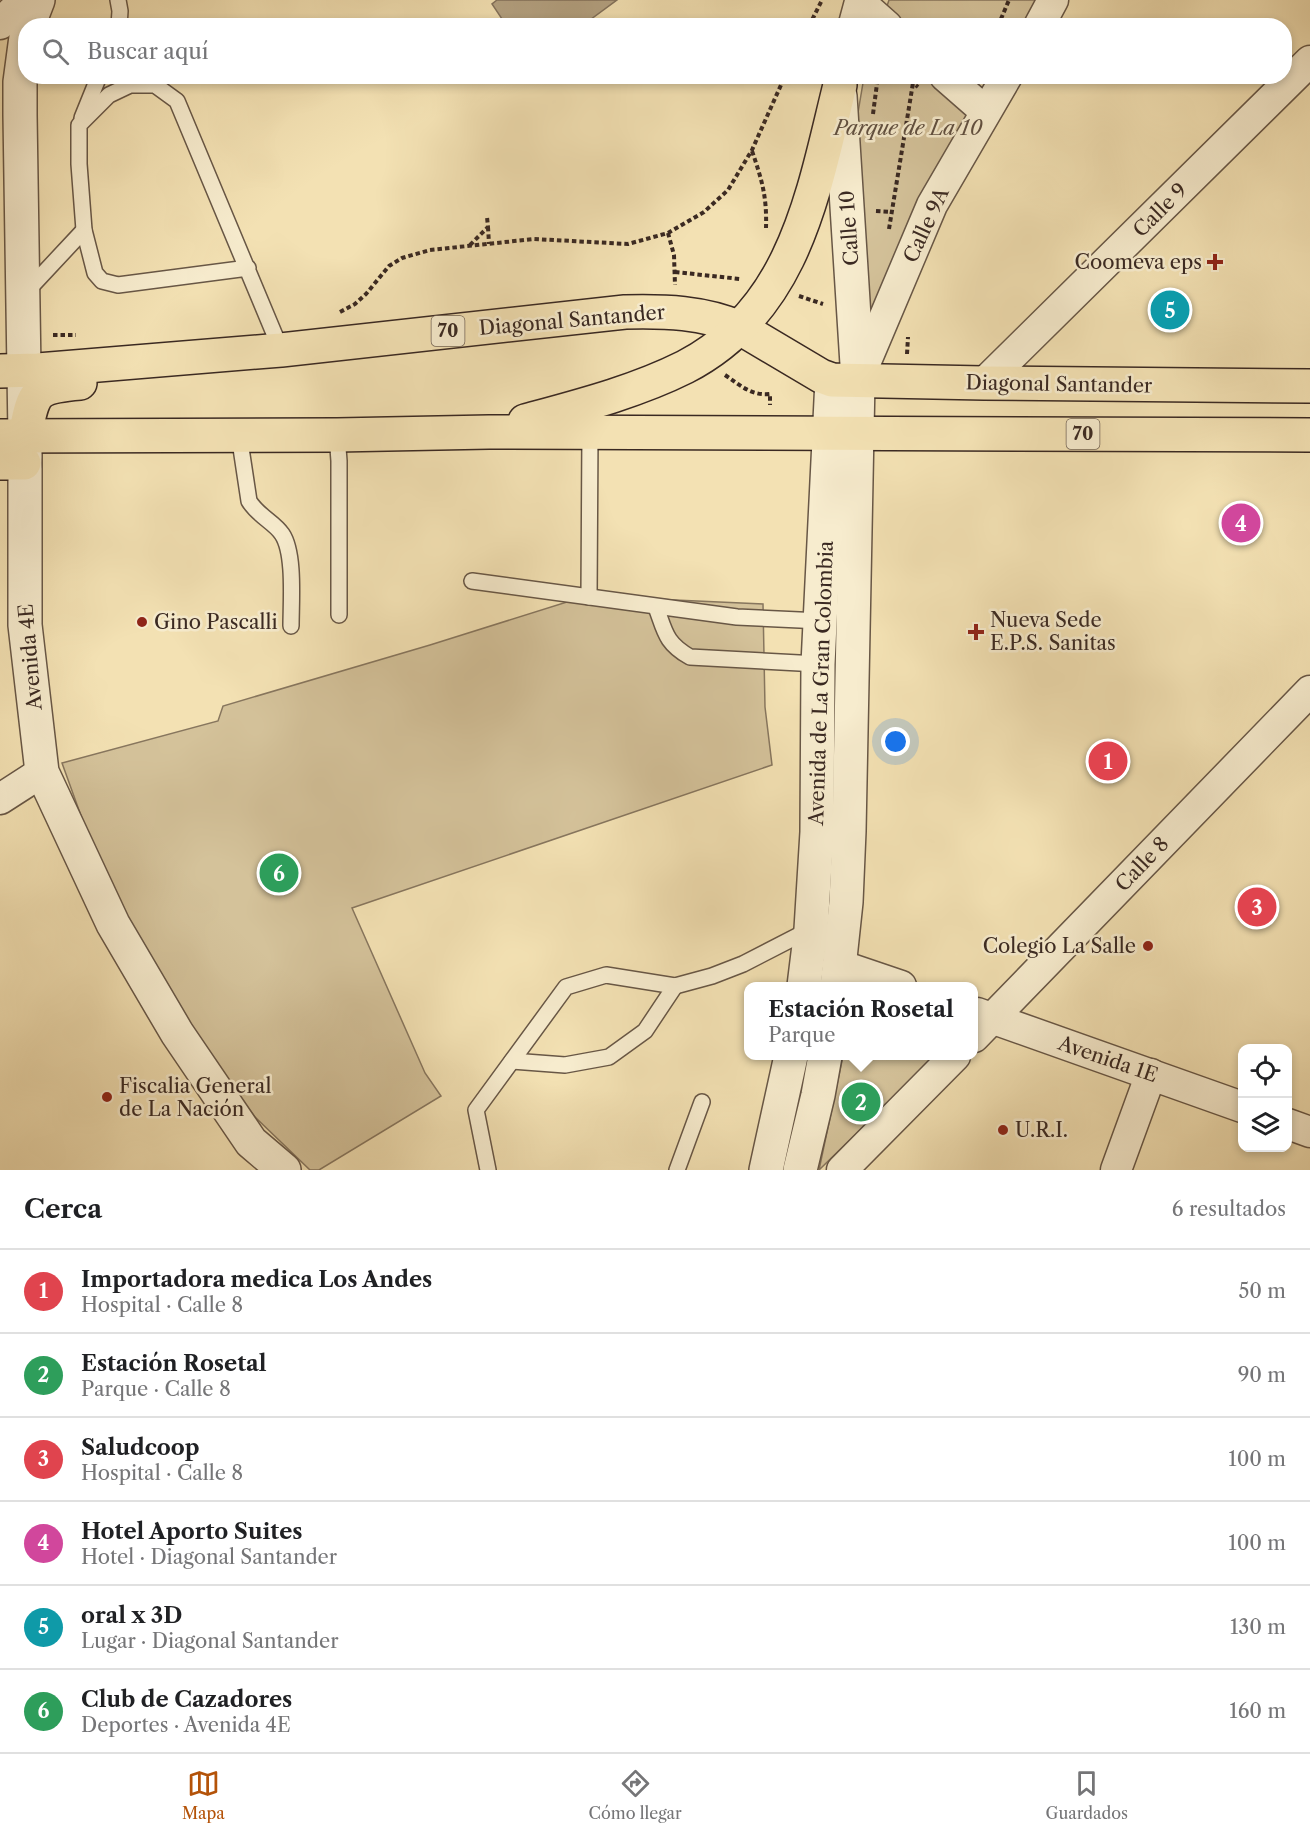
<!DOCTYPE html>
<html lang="es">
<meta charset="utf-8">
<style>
:root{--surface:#fff;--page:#f6f6f6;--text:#202124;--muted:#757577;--line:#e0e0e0;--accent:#b45309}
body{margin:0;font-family:"Libre Caslon Text",serif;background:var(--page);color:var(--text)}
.controls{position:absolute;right:18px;bottom:18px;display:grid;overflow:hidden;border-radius:12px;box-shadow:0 3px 9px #0003}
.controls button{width:54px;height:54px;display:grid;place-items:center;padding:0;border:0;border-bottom:2px solid var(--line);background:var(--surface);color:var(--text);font:30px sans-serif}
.you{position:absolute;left:896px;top:742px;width:21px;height:21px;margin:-15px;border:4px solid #fff;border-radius:50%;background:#1a73e8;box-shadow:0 0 0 9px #1a73e833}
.badge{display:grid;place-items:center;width:39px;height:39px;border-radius:50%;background:var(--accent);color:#fff;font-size:20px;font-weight:700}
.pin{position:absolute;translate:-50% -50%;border:3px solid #fff;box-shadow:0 2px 6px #0006}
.popup{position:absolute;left:744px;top:982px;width:234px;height:78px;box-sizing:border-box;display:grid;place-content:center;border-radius:12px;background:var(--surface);filter:drop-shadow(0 2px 4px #0005);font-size:20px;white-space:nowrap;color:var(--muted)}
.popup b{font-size:22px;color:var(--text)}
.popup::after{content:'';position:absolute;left:50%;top:100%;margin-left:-12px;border:12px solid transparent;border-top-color:var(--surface)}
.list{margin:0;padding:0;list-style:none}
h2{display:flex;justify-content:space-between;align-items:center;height:78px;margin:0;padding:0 24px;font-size:26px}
h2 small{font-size:20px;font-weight:400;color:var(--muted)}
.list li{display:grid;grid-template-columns:39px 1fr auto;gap:18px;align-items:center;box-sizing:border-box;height:84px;padding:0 24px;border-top:2px solid var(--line)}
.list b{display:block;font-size:22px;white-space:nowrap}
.list p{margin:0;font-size:20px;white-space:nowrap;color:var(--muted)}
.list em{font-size:20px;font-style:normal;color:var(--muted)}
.icon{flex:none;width:33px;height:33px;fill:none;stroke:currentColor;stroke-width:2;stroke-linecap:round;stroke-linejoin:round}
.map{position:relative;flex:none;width:1310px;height:1170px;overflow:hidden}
.search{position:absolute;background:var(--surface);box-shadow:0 3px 9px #0003;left:18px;right:18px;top:18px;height:66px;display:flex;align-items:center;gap:15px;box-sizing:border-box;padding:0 21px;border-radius:24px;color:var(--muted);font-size:22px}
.sheet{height:582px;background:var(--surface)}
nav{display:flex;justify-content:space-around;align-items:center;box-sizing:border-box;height:84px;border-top:2px solid var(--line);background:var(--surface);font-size:16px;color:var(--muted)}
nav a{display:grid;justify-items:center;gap:3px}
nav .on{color:var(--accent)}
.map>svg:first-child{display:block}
.green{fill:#d4c29a;stroke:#87765e;stroke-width:1.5}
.water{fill:#b4a282;stroke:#83725c;stroke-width:1.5}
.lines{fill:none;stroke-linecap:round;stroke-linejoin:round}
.service-casing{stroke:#685746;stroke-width:18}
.minor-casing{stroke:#685746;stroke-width:33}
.tertiary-casing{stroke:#685746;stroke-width:36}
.primary-casing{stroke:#3a2922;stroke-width:36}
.path{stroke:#3a2922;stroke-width:4;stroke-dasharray:4.5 3;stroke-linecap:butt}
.service{stroke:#f7ecce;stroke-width:15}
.minor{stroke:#f7ecce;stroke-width:30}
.tertiary{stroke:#f7ecce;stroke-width:33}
.primary{stroke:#f3e1b3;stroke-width:33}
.poi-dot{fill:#8f2418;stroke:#f7ecce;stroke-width:2}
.labels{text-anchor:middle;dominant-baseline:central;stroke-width:5;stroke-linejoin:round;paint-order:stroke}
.shield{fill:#f7ecce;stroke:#736456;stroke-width:1.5}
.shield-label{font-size:18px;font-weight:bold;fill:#3a2922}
.park-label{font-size:20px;font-style:italic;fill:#604f40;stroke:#f7ecce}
.street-label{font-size:20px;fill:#3a2922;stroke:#f7ecce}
.poi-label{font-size:20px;fill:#3a2922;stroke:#f7ecce;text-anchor:start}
</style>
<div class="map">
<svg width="1310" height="1170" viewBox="0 0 1310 1170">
<rect width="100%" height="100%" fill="#f3e1b3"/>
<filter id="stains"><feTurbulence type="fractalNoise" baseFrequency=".00333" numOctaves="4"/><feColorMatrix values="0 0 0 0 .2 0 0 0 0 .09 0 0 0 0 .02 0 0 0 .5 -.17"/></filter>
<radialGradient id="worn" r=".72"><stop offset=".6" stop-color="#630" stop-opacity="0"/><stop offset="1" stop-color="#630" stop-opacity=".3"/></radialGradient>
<g class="green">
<polygon points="889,0 1038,0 1022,25 904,25 886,9"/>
<polygon points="864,77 933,77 974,110 865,327 848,172"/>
<polygon points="586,596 763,604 765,707 772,765 352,908 425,1073 441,1096 319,1170 310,1170 255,1117 150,981 89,838 62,763 218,721 223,706 430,645"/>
<polygon points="843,1056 936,1056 819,1170"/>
</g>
<polygon class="water" points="497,0 617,0 583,25 506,25 492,4"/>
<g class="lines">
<defs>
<g id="service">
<polyline points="118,0 120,11 119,26"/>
<polyline points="82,118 99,76"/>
<polyline points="248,268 118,285 102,281 95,273 84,230 79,164 79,125 109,95 130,85 155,85 177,101 281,350"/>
<polyline points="27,291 84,230"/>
<path d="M 239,435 L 249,501 C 258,516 274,522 282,534 C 295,553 291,602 291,626"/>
<polyline points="337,435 339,461 339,615"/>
<polyline points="472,581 737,617 821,621"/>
<polyline points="589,597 590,432"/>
<path d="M 656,607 C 665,631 665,643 690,657 L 818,664"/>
<polyline points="512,1061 565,1065 609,1057 645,1031 675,986"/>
<polyline points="488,1170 476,1110 566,987 606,975 675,986 712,976 743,964 811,929"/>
<polyline points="677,1170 702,1102"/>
</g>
<g id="minor">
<polyline points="861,3 887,26"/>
<polyline points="0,24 24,0"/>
<polyline points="1039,26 1053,0"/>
<polyline points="945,76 985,111"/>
<polyline points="858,380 932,205 1007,76"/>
<polyline points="984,383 1310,61"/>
<polyline points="0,799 42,772"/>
<polyline points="839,965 901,986"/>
<polyline points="977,1013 1242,1107"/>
<polyline points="974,1037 1310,691"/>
<polyline points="1288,1124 1310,1132"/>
<polyline points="842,1170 955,1056"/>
<polyline points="1116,1170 1151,1074"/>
</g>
<g id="tertiary">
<polyline points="28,26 38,0"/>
<polyline points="855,26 862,0"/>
<polyline points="26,37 20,82 20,115 25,435 25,625 42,772 113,924 177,1033 251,1142 284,1170"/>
<polyline points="804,986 811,929 817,832 818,664 832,380"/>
<polyline points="837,986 846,902 849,831 858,380 840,96"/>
<polyline points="766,1170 791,1056"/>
<polyline points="800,1170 818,1095 825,1056"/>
</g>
<g id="primary">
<path d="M 0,371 L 38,370 L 281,350 L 625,312 C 665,311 703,312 740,328 L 821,376 L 832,380 L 984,383 L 1310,386"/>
<path d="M 525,421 C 580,406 635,392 685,367 C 795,310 813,194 840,85"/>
<path d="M 25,435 C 34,391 34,387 80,383"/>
<polyline points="0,436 337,435 489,432 1310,435"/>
<polyline points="0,463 24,463"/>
</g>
</defs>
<use href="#service" class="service-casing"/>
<use href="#minor" class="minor-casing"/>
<use href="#tertiary" class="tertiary-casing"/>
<use href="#primary" class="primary-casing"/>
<g class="path">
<polyline points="809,26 822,0"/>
<polyline points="998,26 1009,0"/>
<polyline points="904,76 918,87"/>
<polyline points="873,114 878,76"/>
<path d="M 752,151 C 762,180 767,197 766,228"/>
<polyline points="876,211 893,212"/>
<polyline points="488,227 489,244"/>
<polyline points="889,229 913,83"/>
<polyline points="668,233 674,255 675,285"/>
<polyline points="470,245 488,227 487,217"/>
<polyline points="675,272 740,279"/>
<polyline points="799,296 823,304"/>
<polyline points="340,312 355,304 366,294 389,266 402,258 430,250 534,239 628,244 668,233 704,212 728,190 752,150 785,76"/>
<polyline points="53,335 76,335"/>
<polyline points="907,354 908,337"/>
<path d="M 725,375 C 740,385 751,396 770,394 L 770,405"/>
</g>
<use href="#service" class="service"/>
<use href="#minor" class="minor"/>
<use href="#tertiary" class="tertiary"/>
<use href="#primary" class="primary"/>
</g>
<g class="poi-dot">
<path d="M1212 253h6v6h6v6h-6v6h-6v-6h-6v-6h6z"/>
<circle cx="142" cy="622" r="6"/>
<path d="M973 623h6v6h6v6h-6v6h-6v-6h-6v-6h6z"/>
<circle cx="1148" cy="946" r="6"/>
<circle cx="107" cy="1097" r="6"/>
<circle cx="1003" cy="1130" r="6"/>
</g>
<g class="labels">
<g class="shield">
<rect x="431.5" y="316" width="33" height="30" rx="4.5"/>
<rect x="1066.5" y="419" width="33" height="30" rx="4.5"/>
</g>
<g class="shield-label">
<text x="448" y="331">70</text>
<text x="1083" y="434">70</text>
</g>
<g class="park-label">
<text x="908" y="128">Parque de La 10</text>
</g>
<g class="street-label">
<text transform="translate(1160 210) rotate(-45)">Calle 9</text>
<text transform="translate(926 225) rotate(-65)">Calle 9A</text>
<text transform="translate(849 228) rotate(-94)">Calle 10</text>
<text transform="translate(572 320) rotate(-5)">Diagonal Santander</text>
<text transform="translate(1059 384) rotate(1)">Diagonal Santander</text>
<text transform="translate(30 657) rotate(-95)">Avenida 4E</text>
<text transform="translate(821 683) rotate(-88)">Avenida de La Gran Colombia</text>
<text transform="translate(1142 864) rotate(-46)">Calle 8</text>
<text transform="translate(1108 1059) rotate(19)">Avenida 1E</text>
</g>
<g class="poi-label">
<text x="1202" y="262" text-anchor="end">Coomeva eps</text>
<text x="990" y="620">Nueva Sede<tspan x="990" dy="23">E.P.S. Sanitas</tspan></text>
<text x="154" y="622">Gino Pascalli</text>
<text x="1136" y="946" text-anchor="end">Colegio La Salle</text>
<text x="119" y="1086">Fiscalia General<tspan x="119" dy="23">de La Nación</tspan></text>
<text x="1015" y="1130">U.R.I.</text>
</g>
</g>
<rect width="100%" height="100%" filter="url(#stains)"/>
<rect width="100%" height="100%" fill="url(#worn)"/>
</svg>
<div class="controls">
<button><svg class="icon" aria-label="locate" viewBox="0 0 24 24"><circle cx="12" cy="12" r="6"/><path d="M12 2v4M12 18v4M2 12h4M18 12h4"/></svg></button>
<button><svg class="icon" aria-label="layers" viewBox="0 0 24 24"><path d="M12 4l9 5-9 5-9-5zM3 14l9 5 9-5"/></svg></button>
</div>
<div class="you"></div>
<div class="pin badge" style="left:1108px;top:761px;background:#e0444e">1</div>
<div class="pin badge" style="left:861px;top:1102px;background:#2e9e5b">2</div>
<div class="popup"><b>Estación Rosetal</b>Parque</div>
<div class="pin badge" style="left:1257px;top:907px;background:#e0444e">3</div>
<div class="pin badge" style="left:1241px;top:523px;background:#d1479c">4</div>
<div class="pin badge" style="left:1170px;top:310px;background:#0f9aa8">5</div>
<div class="pin badge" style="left:279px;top:873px;background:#2e9e5b">6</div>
<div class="search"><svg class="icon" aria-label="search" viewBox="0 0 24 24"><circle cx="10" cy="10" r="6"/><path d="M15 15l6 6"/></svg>Buscar aquí</div>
</div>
<section class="sheet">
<h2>Cerca<small>6 resultados</small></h2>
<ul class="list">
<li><span class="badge" style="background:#e0444e">1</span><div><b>Importadora medica Los Andes</b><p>Hospital · Calle 8</p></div><em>50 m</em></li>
<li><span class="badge" style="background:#2e9e5b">2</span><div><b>Estación Rosetal</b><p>Parque · Calle 8</p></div><em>90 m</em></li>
<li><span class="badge" style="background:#e0444e">3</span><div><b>Saludcoop</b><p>Hospital · Calle 8</p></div><em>100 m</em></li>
<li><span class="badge" style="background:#d1479c">4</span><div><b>Hotel Aporto Suites</b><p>Hotel · Diagonal Santander</p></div><em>100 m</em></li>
<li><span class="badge" style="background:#0f9aa8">5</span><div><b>oral x 3D</b><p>Lugar · Diagonal Santander</p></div><em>130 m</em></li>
<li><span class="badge" style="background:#2e9e5b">6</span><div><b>Club de Cazadores</b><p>Deportes · Avenida 4E</p></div><em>160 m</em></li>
</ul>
</section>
<nav>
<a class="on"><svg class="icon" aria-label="map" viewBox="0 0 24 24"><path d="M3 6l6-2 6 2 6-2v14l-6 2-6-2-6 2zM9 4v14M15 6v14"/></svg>Mapa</a>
<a><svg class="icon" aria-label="directions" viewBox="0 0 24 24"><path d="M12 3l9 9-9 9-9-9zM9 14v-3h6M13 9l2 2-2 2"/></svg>Cómo llegar</a>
<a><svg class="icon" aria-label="saved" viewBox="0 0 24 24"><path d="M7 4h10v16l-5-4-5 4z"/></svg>Guardados</a>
</nav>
